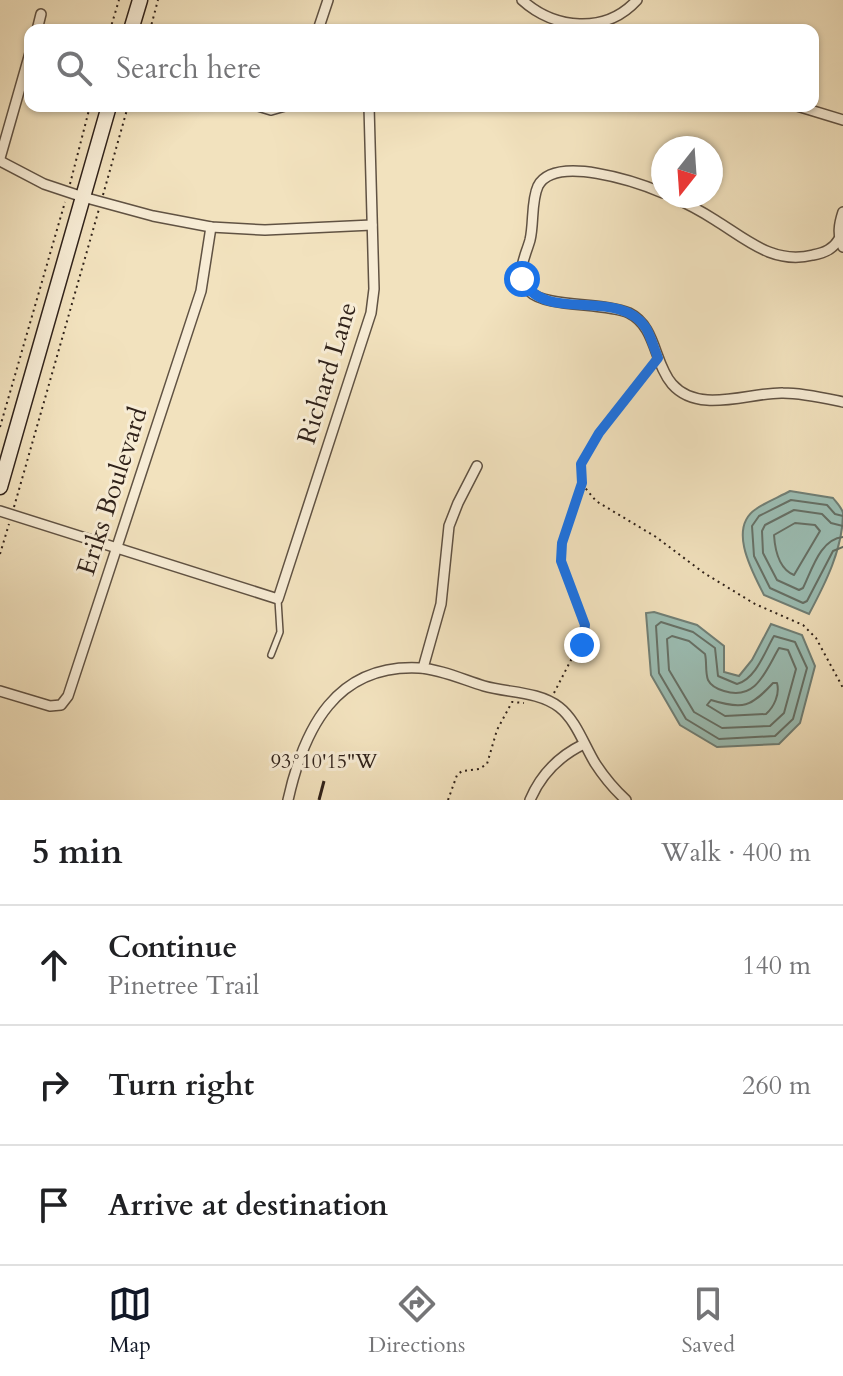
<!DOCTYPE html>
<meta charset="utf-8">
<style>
:root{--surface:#fff;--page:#f6f6f6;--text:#202124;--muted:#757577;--line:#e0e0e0;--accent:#111827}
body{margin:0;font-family:Cardo,serif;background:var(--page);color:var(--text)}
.compass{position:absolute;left:651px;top:136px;width:72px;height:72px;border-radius:50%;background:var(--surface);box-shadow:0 2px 6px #0004;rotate:197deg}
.stop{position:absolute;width:24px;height:24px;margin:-18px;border:6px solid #1a73e8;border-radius:50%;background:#fff}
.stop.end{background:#1a73e8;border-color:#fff;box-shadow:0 2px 8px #0008}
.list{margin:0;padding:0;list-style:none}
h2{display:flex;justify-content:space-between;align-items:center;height:104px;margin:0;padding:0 32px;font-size:34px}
h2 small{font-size:26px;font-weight:400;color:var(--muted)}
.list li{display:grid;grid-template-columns:52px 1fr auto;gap:24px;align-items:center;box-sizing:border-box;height:120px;padding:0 32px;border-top:2px solid var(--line)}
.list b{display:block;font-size:30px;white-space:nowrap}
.list p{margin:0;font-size:26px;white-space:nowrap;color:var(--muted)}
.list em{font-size:26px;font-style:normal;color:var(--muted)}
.icon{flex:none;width:44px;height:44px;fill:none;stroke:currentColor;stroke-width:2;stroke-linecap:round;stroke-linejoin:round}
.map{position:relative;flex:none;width:843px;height:800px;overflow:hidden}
.search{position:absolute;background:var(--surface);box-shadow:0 2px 6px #0004;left:24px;right:24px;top:24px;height:88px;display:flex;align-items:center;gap:20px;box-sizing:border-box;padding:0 28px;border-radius:16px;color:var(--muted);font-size:30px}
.sheet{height:464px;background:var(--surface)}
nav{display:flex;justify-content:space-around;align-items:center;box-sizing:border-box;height:112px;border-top:2px solid var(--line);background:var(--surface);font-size:22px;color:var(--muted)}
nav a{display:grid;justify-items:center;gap:4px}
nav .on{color:var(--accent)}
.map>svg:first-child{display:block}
.water{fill:#9bbdb3;stroke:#707f76;stroke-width:2}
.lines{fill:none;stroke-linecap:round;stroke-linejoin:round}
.shore{stroke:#667066;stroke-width:2}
.service-casing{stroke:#605243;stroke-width:8}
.minor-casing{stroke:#605243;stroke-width:12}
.secondary-casing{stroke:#30221a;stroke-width:17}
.path{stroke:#30221a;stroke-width:2;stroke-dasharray:2 4;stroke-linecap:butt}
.service{stroke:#f7ecd5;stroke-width:5}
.minor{stroke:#f7ecd5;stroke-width:9}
.secondary{stroke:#f7ecd5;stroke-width:14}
.route{stroke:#1a73e8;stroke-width:10}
.ticks{fill:none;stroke:#30221a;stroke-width:3}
.labels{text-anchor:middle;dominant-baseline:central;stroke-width:6;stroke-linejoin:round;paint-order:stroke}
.street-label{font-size:26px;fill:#30221a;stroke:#f7ecd5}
.ticks-label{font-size:20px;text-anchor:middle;fill:#30221a;stroke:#f7ecd5;stroke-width:6;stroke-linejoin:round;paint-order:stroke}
</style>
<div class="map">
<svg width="843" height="800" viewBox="0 0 843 800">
<rect width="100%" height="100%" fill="#f2e2be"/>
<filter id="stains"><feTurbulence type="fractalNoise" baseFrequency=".0025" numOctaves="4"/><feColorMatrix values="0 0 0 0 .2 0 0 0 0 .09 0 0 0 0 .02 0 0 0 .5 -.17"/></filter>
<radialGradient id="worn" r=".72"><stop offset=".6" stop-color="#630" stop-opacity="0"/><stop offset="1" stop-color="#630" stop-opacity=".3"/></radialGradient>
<g class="water">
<path d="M 790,491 L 833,498 C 836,502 842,508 843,513 C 843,549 825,584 809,614 L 764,595 C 753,573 727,528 756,509 C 766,502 779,497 790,491 Z"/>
<polygon points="654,612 697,625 724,646 724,672 739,676 752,660 771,624 802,635 815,666 800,723 779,744 717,747 680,725 651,675 646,613"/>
</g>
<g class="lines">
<g class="shore">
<polyline points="843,516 835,514 827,505 791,500 759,516 752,526 754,556 770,588 803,603 807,601 833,551 843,547"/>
<path d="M 795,523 L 815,525 L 820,531 L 794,575 C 779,569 775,550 774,535 Z"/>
<path d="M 843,526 L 831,523 L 822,514 L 794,510 L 765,525 L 762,531 L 763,553 L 777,580 L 799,590 L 803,588 C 812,570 820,539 843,537"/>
<path d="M 661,622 L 693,632 L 715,648 L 718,676 L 737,684 C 756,679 765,651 774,636 L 795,642 L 807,668 L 793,719 L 775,736 L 719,739 L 686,719 L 659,673 L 656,626 Z"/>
<path d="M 672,636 L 689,641 L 705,654 C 707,662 705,672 708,680 C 711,686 717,689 724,691 C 756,701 765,672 779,648 L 788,650 L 796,669 L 784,713 L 770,726 L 722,728 L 694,712 L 669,670 L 667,639 Z"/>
<path d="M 773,683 L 777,683 C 780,694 774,707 766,714 L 725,716 L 707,705 L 711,700 C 743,710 751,707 773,683 Z"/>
</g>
<defs>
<polyline id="service" points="271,655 280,632 278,600"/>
<g id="minor">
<path d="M 522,0 C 554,29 605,35 637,0"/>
<polyline points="37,30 41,14"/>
<polyline points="318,30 328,0"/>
<polyline points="258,106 271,110 285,106"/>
<polyline points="797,106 843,120"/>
<polyline points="0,158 30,53"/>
<polyline points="0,161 44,184 83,197 153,216 211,227 265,230 372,225"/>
<path d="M 663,193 C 637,182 555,154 538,186 C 531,201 534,224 530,240 C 525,258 514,275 529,291 C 545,308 604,302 629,313 C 656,326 654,363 672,384 C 699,415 749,392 783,393 C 803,393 824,398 843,402"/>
<path d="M 670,196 C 686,203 701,211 715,220 C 746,239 773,265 813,255 C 825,253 833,249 839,239"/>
<path d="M 843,212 C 839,224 837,235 843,247"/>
<polyline points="0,511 278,599 371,313 374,289 369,106"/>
<polyline points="423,668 441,604 449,526 458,503 477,466"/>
<polyline points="0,691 50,706 61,705 68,696 201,291 211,227"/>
<path d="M 288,800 C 304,728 336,664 419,668 C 440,669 464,680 484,686 C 508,693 538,691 559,707 C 576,720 584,745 595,763 C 604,777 614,789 626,800"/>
<path d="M 530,800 C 541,774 559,756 584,744"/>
</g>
<g id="secondary">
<polyline points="131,30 140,0"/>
<polyline points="0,487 109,106"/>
</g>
</defs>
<use href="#service" class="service-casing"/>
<use href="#minor" class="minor-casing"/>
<use href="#secondary" class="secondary-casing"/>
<g class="path">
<polyline points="110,30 119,0"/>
<polyline points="150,30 158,0"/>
<polyline points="70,184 90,106"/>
<polyline points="103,195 128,106"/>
<polyline points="0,427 65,202"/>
<polyline points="582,484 596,501 656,537 704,573 755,604 803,625 816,638 843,688"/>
<polyline points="14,507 99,209"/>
<polyline points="0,554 9,524"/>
<polyline points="554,693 572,658 582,645 585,635 578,603 561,561 562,543 582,481 581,464 599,433 651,367"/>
<polyline points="448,800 457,775 462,771 479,769 487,764 497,730 512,702 524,703"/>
</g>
<use href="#service" class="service"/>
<use href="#minor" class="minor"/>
<use href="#secondary" class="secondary"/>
</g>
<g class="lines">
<path class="route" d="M 522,279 C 544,325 619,286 646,328 C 651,337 654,348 658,358 L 599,433 L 581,464 L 582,483 L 562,543 L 561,561 L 585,625 L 582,645"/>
</g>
<path class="ticks" d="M 319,800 L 324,781"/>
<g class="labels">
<g class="street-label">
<text transform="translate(327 373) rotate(-73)">Richard Lane</text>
<text transform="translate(112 491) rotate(-72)">Eriks Boulevard</text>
</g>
</g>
<g class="ticks-label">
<text x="324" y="768">93°10'15"W</text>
</g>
<rect width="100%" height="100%" filter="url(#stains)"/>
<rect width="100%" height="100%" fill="url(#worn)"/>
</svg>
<svg class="compass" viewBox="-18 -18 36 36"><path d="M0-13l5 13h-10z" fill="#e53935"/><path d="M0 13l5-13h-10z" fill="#757577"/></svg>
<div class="stop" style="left:522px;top:279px"></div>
<div class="stop end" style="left:582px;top:645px"></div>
<div class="search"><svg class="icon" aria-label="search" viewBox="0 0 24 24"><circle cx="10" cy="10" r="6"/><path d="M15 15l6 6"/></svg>Search here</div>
</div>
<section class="sheet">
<h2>5 min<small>Walk · 400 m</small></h2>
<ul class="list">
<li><svg class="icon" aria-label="ahead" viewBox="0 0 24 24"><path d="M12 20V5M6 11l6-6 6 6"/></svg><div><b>Continue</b><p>Pinetree Trail</p></div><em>140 m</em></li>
<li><svg class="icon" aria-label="right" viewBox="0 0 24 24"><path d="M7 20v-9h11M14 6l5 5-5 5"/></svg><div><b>Turn right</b></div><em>260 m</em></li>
<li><svg class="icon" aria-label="arrive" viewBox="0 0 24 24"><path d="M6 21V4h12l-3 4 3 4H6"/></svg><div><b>Arrive at destination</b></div></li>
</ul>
</section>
<nav>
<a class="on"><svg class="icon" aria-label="map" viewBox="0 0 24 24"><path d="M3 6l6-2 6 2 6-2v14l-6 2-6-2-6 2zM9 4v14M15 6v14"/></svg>Map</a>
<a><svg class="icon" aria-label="directions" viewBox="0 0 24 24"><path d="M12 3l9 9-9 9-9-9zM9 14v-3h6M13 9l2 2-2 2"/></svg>Directions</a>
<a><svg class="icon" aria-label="saved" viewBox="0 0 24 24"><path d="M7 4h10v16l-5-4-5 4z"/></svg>Saved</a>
</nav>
